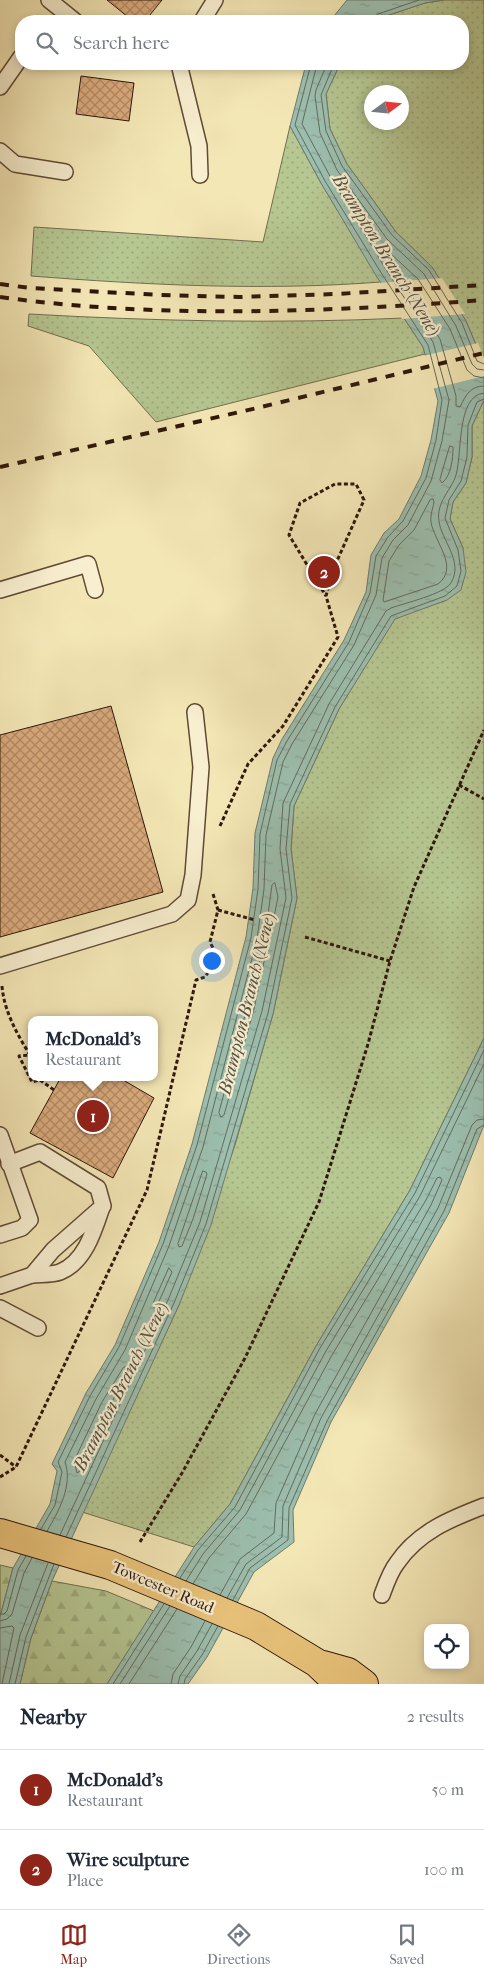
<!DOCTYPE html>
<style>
:root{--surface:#fff;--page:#f6f6f7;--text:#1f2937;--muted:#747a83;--line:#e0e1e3;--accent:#8f2418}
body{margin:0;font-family:"IM FELL French Canon",serif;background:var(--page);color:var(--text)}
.controls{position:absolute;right:15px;bottom:15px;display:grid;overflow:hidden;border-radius:10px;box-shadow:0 2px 8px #0003}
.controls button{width:45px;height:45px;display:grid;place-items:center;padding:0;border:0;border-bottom:1px solid var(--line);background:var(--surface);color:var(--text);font:25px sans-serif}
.compass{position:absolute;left:364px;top:85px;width:45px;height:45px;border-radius:50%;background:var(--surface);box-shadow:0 2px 8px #0003;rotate:75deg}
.you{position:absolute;left:211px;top:960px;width:18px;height:18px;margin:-12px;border:4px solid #fff;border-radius:50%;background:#1a73e8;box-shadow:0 0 0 8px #1a73e833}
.badge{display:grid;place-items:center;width:32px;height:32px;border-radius:50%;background:var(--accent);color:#fff;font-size:16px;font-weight:700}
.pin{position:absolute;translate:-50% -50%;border:2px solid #fff;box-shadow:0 1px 5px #0006}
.popup{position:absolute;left:28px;top:1016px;width:130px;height:65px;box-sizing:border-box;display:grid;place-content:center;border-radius:10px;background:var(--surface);filter:drop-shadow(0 1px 4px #0005);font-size:16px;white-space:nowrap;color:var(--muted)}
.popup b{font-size:19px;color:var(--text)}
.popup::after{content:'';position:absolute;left:50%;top:100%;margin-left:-10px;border:10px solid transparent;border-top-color:var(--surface)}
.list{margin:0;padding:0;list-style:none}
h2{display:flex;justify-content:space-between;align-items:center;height:65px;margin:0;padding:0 20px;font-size:21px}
h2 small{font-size:16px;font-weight:400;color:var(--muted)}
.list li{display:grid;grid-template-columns:32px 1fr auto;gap:15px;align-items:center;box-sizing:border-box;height:80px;padding:0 20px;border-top:1px solid var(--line)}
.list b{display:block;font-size:19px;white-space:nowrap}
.list p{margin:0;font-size:16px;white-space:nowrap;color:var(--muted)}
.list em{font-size:16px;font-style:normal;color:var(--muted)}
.icon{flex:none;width:28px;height:28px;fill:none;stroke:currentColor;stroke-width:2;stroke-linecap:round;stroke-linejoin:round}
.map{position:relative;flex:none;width:484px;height:1684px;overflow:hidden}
.search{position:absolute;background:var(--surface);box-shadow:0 2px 8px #0003;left:15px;right:15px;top:15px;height:55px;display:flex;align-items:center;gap:12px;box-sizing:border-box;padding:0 18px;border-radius:20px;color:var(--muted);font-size:19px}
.sheet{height:225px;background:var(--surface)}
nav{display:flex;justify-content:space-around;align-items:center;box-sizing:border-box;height:70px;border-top:1px solid var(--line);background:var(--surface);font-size:14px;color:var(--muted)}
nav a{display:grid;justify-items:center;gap:2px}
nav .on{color:var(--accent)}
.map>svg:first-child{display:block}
.grass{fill:url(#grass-dots);stroke:#726e4e;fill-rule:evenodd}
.forest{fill:url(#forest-firs);stroke:#726e4e}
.water{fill:url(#water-ripples);stroke:#707b6d}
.pier{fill:#f4e7b6}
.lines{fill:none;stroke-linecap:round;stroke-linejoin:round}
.shore{stroke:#656a5c;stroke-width:1}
.building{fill:url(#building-cross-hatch);stroke:#2e160a}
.service-casing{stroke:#604a35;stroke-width:18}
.primary-casing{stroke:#2e160a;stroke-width:30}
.path{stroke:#2e160a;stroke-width:3;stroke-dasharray:4 2.5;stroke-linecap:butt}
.service{stroke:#f8efd0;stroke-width:15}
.primary{stroke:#eac47b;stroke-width:28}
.rail{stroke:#2e160a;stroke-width:4;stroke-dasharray:9 9;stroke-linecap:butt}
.labels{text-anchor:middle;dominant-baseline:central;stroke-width:4.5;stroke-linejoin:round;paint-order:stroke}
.street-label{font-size:16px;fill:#2e160a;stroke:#f8efd0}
.water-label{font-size:18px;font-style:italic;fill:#545144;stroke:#f8efd0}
</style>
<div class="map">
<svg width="484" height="1684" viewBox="0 0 484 1684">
<defs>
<pattern id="grass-dots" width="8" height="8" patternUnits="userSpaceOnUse" patternTransform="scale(1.25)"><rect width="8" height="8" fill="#b6c792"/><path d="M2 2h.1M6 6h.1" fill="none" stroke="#9daa7d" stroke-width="1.8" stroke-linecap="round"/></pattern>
<pattern id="forest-firs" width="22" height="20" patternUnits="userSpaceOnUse" patternTransform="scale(1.25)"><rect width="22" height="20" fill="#b6c792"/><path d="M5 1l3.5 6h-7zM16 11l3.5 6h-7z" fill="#9daa7d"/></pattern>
<pattern id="water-ripples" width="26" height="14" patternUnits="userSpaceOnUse" patternTransform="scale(1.25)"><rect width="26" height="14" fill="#9cbfaf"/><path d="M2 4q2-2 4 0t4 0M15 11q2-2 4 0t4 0" fill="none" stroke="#87a395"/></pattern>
<pattern id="building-cross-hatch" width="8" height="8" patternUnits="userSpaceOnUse" patternTransform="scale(1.25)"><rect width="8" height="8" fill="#daaa7c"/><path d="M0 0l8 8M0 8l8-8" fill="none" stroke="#b18964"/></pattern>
</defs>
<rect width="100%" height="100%" fill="#f4e7b6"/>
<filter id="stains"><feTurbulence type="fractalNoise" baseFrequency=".004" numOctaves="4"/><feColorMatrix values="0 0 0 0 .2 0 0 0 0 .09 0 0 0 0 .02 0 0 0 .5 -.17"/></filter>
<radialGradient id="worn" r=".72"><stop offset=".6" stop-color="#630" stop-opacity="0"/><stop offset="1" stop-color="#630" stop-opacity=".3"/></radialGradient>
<g class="grass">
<path d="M 444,0 L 484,0 L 484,364 L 466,321 L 432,267 L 396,232 L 347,164 L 330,129 L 326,94 L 340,64 L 463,64 L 463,21 L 376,21 L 380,18 L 425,3 ZM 372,92 L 402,92 L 402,122 L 372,122 Z"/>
<path d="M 290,126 L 321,183 L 381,282 C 264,291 148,285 31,276 L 34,227 L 263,242 Z"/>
<path d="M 29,314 C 154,321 279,324 404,318 L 423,347 L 425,354 L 156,422 L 89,346 L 28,326 Z"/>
<polygon points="484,400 484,1038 410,1190 316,1346 230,1504 194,1547 82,1512 179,1305 235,1145 273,1014 297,898 291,849 294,806 339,709 395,618 447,600 463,548 450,519 453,502 466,483 472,457 472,426"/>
</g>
<g class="forest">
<polygon points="0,1565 13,1568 0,1617"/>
<polygon points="52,1581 106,1591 154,1611 107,1684 20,1684 31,1638"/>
</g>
<g class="water">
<polygon points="347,0 444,0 425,3 380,18 376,21 330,21"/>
<polygon points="306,64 340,64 326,94 330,129 347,164 396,232 432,267 466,321 484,364 484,400 472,426 472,457 466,483 453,502 450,519 463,548 466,572 461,590 447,600 395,619 339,709 294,806 291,849 297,898 273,1014 211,1225 179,1305 52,1581 31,1638 20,1684 0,1684 0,1617 13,1568 50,1504 57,1471 52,1464 86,1393 115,1345 159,1242 192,1144 246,937 253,888 255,833 273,758 282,739 344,640 366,592 371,555 384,533 399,519 421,476 431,440 438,401 423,347 375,274 321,183 290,126"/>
<polygon points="484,1038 484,1125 449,1213 331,1422 293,1510 294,1542 254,1572 207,1657 188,1684 107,1684 194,1547 230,1504 316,1346 410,1190"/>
</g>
<g class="pier">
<polygon points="442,278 465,314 402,319 378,283"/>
<polygon points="478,343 484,358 484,376 432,389 423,356"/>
</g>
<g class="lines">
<g class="shore">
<polyline points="374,21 374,17 378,14 419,0"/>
<polyline points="327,64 316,90 315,96 320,133 337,170 387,239 424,274 456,326 472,364 477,369 484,370"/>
<polyline points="334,64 321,95 326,131 342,166 392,235 429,270 462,323 477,361 484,364"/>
<path d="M 484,378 L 474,376 L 467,370 L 450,329 L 418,279 L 390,253 L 387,253 L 386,256 L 391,264 L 440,339 L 456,396 L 456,406 L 460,407 C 466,395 470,386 484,386"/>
<path d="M 450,446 L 453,447 C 453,459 451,476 442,483 L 440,480 Z"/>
<path d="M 433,499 L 434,502 C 433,508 430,515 431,522 C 434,542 460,567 438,584 L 384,602 L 383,600 L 389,561 L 399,545 L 414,530 L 430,500 Z"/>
<polygon points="275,883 278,897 270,937 267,938 265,936 272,885"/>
<polygon points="264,946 267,948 254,1009 224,1115 221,1117 219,1113"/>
<polygon points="203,1171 206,1172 207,1174 193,1219 182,1246 179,1247 178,1244"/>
<polygon points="169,1268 172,1272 157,1306 154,1308 153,1304"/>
<polygon points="126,1367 127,1370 80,1471 77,1473 74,1461 102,1402 123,1368"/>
<polyline points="41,1529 55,1505 62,1472 58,1462 90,1396 119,1347 163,1244 197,1145 251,938 258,889 260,834 277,760 287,741 349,642 370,593 376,556 388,537 403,521 426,478 436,440 442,400 428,345 380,271 325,181 295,125 311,64"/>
<path d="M 47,1531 C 59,1511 73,1485 65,1462 L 96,1399 L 125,1350 L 169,1246 L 203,1147 L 257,939 L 264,889 L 266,835 L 283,762 L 292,744 L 354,645 L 376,595 L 382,558 L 393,540 L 408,525 L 431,481 L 442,441 L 449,400 L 433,342 L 385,268 L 331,178 L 302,124 L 317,64"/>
<path d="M 60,1535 L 168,1300 L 200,1222 L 262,1011 L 286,898 L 280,849 L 283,803 L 329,704 L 386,611 L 391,608 C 405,603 444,594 451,583 C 464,561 441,540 439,521 C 436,504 449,492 455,478 C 463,459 455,395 484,393"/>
<polyline points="66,1537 174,1303 206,1224 268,1013 292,898 286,849 290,804 335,707 391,616 445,596 457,586 461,571 458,550 445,518 449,500 461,481 467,457 468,425 477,402 484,399"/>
<polyline points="180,1578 198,1550 235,1507 320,1348 415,1193 484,1050"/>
<polyline points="186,1581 203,1554 240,1510 326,1351 420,1196 484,1064"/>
<polyline points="193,1584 209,1558 246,1514 332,1355 426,1200 437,1178 440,1177 442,1180 431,1205 315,1414 276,1503 274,1533 240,1559 220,1595"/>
<polyline points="227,1598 246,1564 282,1537 283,1506 321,1418 438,1208 472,1125 477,1120 484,1119"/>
<polyline points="233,1600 250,1568 288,1540 289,1508 327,1421 444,1211 477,1129 484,1125"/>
<polyline points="0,1614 4,1614 7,1611 18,1570 26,1556"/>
<polyline points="0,1621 7,1619 12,1614 24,1573 32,1558"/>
<polyline points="0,1628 12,1626 14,1628 2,1684"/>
<polyline points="9,1684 20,1635 48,1563"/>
<polyline points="15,1684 26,1637 54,1564"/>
<polyline points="113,1684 164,1604"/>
<polyline points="120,1684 170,1606"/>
<polyline points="129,1684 177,1609"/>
<polyline points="171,1684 173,1674 191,1647 205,1621"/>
<polyline points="178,1684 180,1676 197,1651 212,1624"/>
<polyline points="184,1684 185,1679 202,1655 218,1626"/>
</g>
</g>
<g class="building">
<polygon points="107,0 162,0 145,21 133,21"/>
<polygon points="81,76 134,83 129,121 76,114"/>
<polygon points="111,706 163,892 0,937 0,735"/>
<polygon points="61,1077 118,1077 154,1098 113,1178 30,1133"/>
</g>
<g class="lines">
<defs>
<g id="service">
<polyline points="49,0 75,21"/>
<polyline points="202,21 215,0"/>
<polyline points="179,64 199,146 200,175"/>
<polyline points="0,87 21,57"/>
<polyline points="0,151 15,164 65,172"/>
<polyline points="0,590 88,564 95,590"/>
<polyline points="0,966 172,914 188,900 193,875 201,767 195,712"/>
<polyline points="0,1135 30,1220 22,1228 0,1235"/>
<path d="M 32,1275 C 41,1274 52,1275 60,1272 C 85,1262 94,1231 102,1207"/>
<polyline points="0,1286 32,1275 53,1250 103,1206 98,1188 40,1152 9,1164"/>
<polyline points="0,1308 38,1328"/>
<path d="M 382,1595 C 386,1584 390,1572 397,1563 C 418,1532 450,1519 484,1506"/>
</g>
<g id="primary">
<polyline points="0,1533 110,1565 256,1626 317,1663 339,1684"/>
<polyline points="323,1665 348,1672 364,1684"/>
</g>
</defs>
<use href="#service" class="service-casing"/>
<use href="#primary" class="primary-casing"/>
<g class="path">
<polyline points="459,785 484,799"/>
<polyline points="220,826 248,764 283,726 338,637 326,596 333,570 364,500 356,484 335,484 300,503 289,535 326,596"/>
<polyline points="218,910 255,920"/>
<polyline points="305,937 390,961"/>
<path d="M 2,986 C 4,1011 17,1034 30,1055 L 19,1056 L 32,1082 L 40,1080 L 54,1090"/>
<polyline points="0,1455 16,1467"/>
<polyline points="0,1477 16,1467 147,1190 196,980 205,977 218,958 210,942 218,910 213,894"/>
<polyline points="140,1542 182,1473 245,1358 319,1202 368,1044 390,961 414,887 484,730"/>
</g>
<use href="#service" class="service"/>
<use href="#primary" class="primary"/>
<g class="rail">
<polyline points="0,284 30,288 161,295 239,297 336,294 484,285"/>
<path d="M 0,297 C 160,319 324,312 484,300"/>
<polyline points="0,467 257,408 484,353"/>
</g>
</g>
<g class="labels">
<g class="street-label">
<text transform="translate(163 1587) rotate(23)">Towcester Road</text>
</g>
<g class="water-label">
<text transform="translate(386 255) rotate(58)">Brampton Branch (Nene)</text>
<text transform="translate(247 1004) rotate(-76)">Brampton Branch (Nene)</text>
<text transform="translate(121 1387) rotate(-63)">Brampton Branch (Nene)</text>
</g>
</g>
<rect width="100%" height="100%" filter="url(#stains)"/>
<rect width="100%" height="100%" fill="url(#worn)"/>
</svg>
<div class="controls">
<button><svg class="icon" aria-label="locate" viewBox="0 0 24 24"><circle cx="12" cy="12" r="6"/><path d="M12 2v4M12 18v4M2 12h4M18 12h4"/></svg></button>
</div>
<svg class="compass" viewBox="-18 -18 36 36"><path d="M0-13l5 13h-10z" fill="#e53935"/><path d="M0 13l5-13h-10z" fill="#747a83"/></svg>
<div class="you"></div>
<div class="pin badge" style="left:93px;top:1116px">1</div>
<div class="popup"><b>McDonald's</b>Restaurant</div>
<div class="pin badge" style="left:324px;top:572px">2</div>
<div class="search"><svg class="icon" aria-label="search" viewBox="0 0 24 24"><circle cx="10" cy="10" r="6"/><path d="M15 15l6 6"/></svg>Search here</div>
</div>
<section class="sheet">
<h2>Nearby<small>2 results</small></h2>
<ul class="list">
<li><span class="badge">1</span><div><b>McDonald's</b><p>Restaurant</p></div><em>50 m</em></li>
<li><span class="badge">2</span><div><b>Wire sculpture</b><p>Place</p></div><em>100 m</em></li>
</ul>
</section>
<nav>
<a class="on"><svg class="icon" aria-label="map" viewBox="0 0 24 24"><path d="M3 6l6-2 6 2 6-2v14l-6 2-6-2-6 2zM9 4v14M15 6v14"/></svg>Map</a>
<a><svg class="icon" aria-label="directions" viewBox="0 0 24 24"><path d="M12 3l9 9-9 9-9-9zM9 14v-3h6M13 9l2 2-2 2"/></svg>Directions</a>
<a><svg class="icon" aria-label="saved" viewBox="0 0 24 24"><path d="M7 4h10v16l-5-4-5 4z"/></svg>Saved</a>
</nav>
